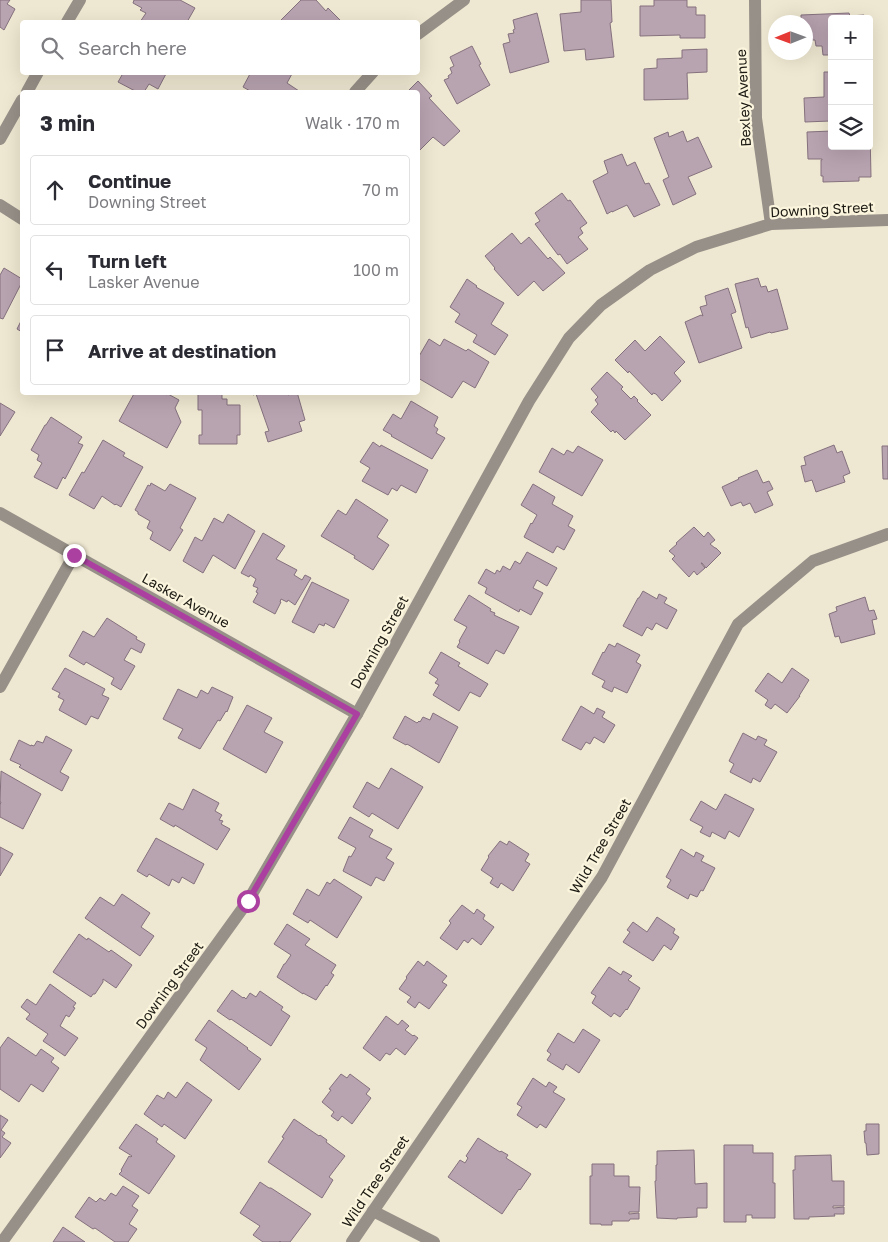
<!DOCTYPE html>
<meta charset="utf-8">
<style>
:root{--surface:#fff;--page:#f7f7f7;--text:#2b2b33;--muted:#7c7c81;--line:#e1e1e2}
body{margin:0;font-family:"Golos Text",sans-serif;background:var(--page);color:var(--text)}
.controls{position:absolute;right:15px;top:15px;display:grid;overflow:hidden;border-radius:5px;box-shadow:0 5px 20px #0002}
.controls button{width:45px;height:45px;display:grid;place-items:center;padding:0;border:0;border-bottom:1px solid var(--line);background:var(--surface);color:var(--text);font:25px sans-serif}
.compass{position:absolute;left:768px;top:15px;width:45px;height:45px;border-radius:50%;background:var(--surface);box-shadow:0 5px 20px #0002;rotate:269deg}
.stop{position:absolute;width:15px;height:15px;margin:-11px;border:4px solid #ab40a1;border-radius:50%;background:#fff}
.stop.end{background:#ab40a1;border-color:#fff;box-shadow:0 1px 5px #0008}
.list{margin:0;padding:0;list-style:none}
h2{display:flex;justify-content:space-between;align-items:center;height:65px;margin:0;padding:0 20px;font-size:21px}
h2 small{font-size:16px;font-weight:400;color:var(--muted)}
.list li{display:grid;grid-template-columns:32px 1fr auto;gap:15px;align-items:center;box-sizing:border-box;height:70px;margin:0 10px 10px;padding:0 10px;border:1px solid var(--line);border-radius:5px}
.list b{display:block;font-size:19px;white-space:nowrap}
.list p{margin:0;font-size:16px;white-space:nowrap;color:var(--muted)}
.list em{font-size:16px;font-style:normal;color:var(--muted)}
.icon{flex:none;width:28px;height:28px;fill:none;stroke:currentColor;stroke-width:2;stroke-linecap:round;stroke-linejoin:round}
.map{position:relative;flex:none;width:888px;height:1242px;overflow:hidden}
.search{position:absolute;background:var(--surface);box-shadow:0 5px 20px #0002;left:20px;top:20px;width:400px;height:55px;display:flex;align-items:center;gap:12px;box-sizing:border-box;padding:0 18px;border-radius:5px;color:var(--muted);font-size:19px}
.panel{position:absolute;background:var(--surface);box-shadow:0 5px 20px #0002;left:20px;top:90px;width:400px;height:305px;border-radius:5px}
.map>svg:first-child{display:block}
.building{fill:#b8a3b0;stroke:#85717e}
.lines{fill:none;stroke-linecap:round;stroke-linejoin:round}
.minor{stroke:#979088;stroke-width:12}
.route{stroke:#ab40a1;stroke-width:6}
.labels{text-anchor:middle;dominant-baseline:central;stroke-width:4.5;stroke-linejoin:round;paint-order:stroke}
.street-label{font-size:14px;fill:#1b1911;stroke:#fbf5de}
</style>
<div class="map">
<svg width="888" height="1242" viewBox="0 0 888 1242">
<rect width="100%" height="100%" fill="#eee7d1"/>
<g class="building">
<polygon points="0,0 10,0 7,4 15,9 4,30 0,27"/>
<polygon points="134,0 180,0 195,8 187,22 140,22 146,13 140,10 142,8 133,3"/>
<polygon points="301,0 316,0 326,11 328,8 342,22 279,22"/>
<polygon points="581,0 611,0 612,22 610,23 614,57 586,60 585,49 564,51 560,14 581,12"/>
<polygon points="654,0 687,0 687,7 696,7 696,15 705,15 705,38 680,38 680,35 640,36 640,6 654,6"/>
<polygon points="537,13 549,62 510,73 503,44 510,42 508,34 514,33 513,30 515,29 513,20"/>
<polygon points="849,13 850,16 864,15 864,19 832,19 832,55 823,55 822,46 816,46 815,40 812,40 812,38 806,38 806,22 801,22 801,15"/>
<polygon points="472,46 481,64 479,65 490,85 457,104 444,80 449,78 448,76 452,73 450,68 454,66 450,57"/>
<polygon points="707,49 707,72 687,73 688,99 644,100 644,69 657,68 657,59 682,58 682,50"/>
<rect x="869" y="71" width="3" height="16"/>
<polygon points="118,72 167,72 158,89 149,84 144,92 137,92 118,82 122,75"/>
<polygon points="251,72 293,72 287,83 299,91 298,92 252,92 243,87"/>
<polygon points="824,72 832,72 832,113 830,113 830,121 805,122 804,98 824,97"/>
<polygon points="418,81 432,96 429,98 460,131 444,146 433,137 418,152 418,92 407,92"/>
<polygon points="683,131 687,142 698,137 712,167 688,177 696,194 673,205 663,180 669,177 654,138 668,132 669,137"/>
<polygon points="832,131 832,146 869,146 870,132 871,177 859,177 859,181 823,182 823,176 821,176 821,160 822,160 822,159 808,159 807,132"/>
<polygon points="622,154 627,166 635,162 645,184 649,183 660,205 634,217 627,205 612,212 612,211 607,214 593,181 608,173 604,161"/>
<polygon points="562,193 568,201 570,200 587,223 580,228 583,233 578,237 588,249 567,264 560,254 558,255 535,224 540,221 535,213"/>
<polygon points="512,233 521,244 529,237 548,259 550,257 565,273 543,291 534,281 518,296 494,269 495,268 485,256"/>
<polygon points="4,268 22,279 22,282 3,319 0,318 0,275"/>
<polygon points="758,278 761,287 766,286 768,292 777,289 788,329 771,333 770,332 751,338 748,327 746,328 735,284"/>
<polygon points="467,279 477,286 476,287 504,303 491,324 508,335 495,355 473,342 477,335 455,322 460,314 450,307"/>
<polygon points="728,288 736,312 731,314 742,348 699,363 685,322 701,315 703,316 700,307 707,305 705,296"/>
<polygon points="22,319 22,332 17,329"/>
<polygon points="660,336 685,362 674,373 681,381 662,401 656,394 653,393 652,395 629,371 628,373 615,360 635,340 645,351"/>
<polygon points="429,339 440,346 444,339 466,351 468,349 489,362 475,388 463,381 452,398 418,378 418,358"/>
<polygon points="607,372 623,387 621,389 631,399 634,396 638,400 637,401 651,415 625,440 616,431 615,433 613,430 611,432 591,412 598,404 595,400 598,397 591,389"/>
<polygon points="135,392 163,392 167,395 168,394 179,400 175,408 181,422 167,448 119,421"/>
<polygon points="198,392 222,392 222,399 227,399 227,405 240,405 240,435 237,435 237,444 199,444 199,435 202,435 202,410 198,410"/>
<polygon points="252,392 287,392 288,395 297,392 305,420 299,422 302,431 268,442 265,432 269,431 256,394 253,395"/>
<polygon points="411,401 438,417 434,426 438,429 436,433 445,438 432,459 391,436 392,435 383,430 393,414 401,419"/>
<polygon points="0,403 15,412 0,436"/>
<polygon points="51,417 82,437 78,443 83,445 65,479 63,477 57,489 34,477 42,463 37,460 39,455 31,450 45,425 46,425"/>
<polygon points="103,440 125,453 123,456 143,467 121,507 116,504 115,505 102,496 94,509 69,495 82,472 84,473"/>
<polygon points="373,442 380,447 381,445 428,470 416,493 401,485 397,491 392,488 388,495 362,481 370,468 360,462"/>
<polygon points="834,445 837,453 842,451 850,473 843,476 845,482 816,492 812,480 805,482 801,466 806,465 804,457"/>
<polygon points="578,446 603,460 582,496 539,472 552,448 564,455 567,450 573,453"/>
<polygon points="882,446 888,446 888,479 883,479"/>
<polygon points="757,470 763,483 769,481 773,489 767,492 773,505 755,513 750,503 743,506 741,502 731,506 722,487 739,479 738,478"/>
<polygon points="151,483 165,491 170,484 196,498 180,528 183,530 170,551 150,539 153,532 147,528 150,521 138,514 138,512 135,510 148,485 150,486"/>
<polygon points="533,484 555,497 552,504 573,516 568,526 575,530 564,550 557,546 553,553 524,537 531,523 532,524 537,515 521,505"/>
<polygon points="356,499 388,520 377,537 389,545 373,570 354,558 355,556 321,536 338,510 346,515"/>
<polygon points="228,514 255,531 235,569 213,555 203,573 183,561 195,537 202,541 214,518 223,523"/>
<polygon points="694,527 704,537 708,532 715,540 710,544 715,548 716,548 721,553 706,568 702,563 701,563 705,568 697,575 694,571 689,577 672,559 675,556 669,551 677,544 676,543"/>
<polygon points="263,533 285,546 276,559 297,570 294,575 302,580 305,575 311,578 295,605 288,600 287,602 281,599 280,602 281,602 275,614 253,602 258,593 256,592 258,588 253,586 256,579 250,575 249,577 241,573"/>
<polygon points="527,552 557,568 547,586 537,580 533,588 543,593 531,615 520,609 519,612 485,593 487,588 478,583 486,569 495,574 497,570 500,572 503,566 510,570 515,561 520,564"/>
<polygon points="312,582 349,600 334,628 325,623 324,626 319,624 314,633 292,622"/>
<polygon points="643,591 657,599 659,594 667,598 664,603 677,610 667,629 656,623 652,630 647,627 642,636 623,626 638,598 639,598"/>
<polygon points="469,595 491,609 490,611 495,613 494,615 519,627 504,654 496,650 488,664 457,647 460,642 459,641 467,627 454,620"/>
<polygon points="865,597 869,611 874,610 877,619 872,620 875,634 841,643 839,636 835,637 829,614 837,611 836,607"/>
<polygon points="107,618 137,637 136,639 145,644 141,653 131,648 124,660 135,666 121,690 111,684 114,678 86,662 84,665 69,656 83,631 94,637"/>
<polygon points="617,643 640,655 636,662 641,665 627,693 614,687 612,692 602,687 605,681 592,674 603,652 604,653 609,644 615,647"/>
<polygon points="441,652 460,663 458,666 488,684 480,697 470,692 459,711 433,695 439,685 435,683 438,679 429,673"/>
<polygon points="65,668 105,689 102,695 109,698 98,719 91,716 86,725 59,710 64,700 58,697 60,693 52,689"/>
<polygon points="792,668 809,680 799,696 800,696 787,713 775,704 771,709 765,705 768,700 755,691 768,673 782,683"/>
<polygon points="212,687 233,697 227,712 226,711 220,721 218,720 200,749 178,738 183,729 163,719 178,689 197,698 201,690 208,694"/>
<polygon points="247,705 272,718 264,732 283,742 266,773 223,749"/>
<polygon points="581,706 594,714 597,708 605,712 602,717 615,725 604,743 594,737 590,744 586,742 581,750 562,740"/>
<polygon points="433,713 458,727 439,763 407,744 406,745 393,738 405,716 417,723 419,721 420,722 423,717 430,720"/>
<polygon points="743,733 756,740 758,736 767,740 764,745 777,752 760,782 753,778 751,783 730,772 734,764 729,761"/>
<polygon points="46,736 72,750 60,772 69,777 62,791 19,767 21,765 10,760 19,740 31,746 31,745 34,746 37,741 43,743"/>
<polygon points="391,768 423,787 398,829 372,813 369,817 353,807 367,782 379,789"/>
<polygon points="1,771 41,794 23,829 0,817 0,805 1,802 0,802"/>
<polygon points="193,789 219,803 215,811 222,815 219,820 223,821 221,824 230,829 217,850 175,825 174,827 160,819 169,803 183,810"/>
<polygon points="725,794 754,809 739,837 729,831 725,839 712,832 710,837 700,832 703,827 690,820 701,801 716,810"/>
<polygon points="350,817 373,830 369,837 392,849 386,858 394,863 384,881 376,877 371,886 343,871 349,856 351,857 356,848 338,838"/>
<polygon points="156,838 204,864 194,884 182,877 179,883 172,879 169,886 149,874 147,877 137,871"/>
<polygon points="500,841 507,845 509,841 529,854 525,861 530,864 513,891 501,883 498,888 490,883 493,878 481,870 489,857 488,856"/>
<polygon points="0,847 13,854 0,876"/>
<polygon points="681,849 694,857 696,852 704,856 701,861 715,868 703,891 701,890 697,897 690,894 688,899 667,887 671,880 666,877"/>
<polygon points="334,879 362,897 337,938 310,920 308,923 293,914 307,889 319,896 327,882 330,884"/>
<polygon points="122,894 150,913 141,927 154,936 140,956 85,918 100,897 114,906"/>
<polygon points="462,905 474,914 477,909 485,915 483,919 494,927 481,945 472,938 468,943 464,940 457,950 440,938 451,923 449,921"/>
<polygon points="657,917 675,929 673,933 679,937 671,950 664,945 653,961 623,942 630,932 627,930 633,922 647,932"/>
<polygon points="287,924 310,939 305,945 336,965 331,973 334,975 327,986 326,985 316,1000 303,993 303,994 277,977 284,964 285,964 291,955 274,944"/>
<polygon points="79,934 87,940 88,938 109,952 111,950 132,965 116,988 103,979 103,982 95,994 93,994 91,997 53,972"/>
<polygon points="418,961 424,966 427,961 447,976 442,982 447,985 429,1009 419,1002 415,1008 407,1002 411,997 399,989 407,978 406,977"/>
<polygon points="609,967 621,975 623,971 632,976 628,980 640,988 627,1010 626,1009 620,1017 614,1013 611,1017 592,1003 596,996 591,993"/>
<polygon points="50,984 76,1003 73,1007 75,1008 69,1017 66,1015 60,1026 78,1038 65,1056 43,1041 48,1034 26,1019 30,1014 21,1007 27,999 36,1005"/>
<polygon points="232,990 243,998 244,997 246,999 250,993 256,997 260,991 283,1007 281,1010 290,1016 271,1046 231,1019 230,1020 217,1011"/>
<polygon points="386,1016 398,1025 402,1020 409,1026 405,1030 413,1036 414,1035 418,1038 405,1055 396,1048 390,1055 386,1053 380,1061 363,1048"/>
<polygon points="209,1020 248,1048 247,1049 261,1059 239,1090 200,1060 207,1048 195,1040"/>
<polygon points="583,1029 600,1040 579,1073 566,1064 563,1070 547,1060 551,1054 547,1051 558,1033 574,1043"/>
<polygon points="8,1037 36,1056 41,1049 54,1058 51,1062 59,1068 43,1092 31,1084 19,1102 0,1089 0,1048"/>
<polygon points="341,1074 347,1078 350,1074 370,1089 366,1094 371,1098 352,1124 342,1116 338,1121 331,1116 334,1112 322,1102 331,1090 329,1089"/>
<polygon points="533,1078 546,1087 549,1082 557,1087 553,1092 565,1099 546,1128 540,1124 537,1128 517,1115 522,1107 517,1104"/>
<polygon points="187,1082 212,1100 185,1139 164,1124 162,1127 144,1114 157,1095 164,1099 168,1092 176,1098"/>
<polygon points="0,1115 8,1120 1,1130 5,1133 2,1137 11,1143 0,1158"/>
<polygon points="294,1119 319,1136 320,1135 327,1140 326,1142 345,1156 329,1177 333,1180 322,1198 268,1162 284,1138 282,1137"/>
<polygon points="136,1124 158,1139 156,1142 175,1156 149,1194 119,1174 122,1171 121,1170 129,1156 131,1157 132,1156 119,1148"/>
<polygon points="866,1124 879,1124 879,1154 867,1155 866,1143 865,1143 864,1131 866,1131"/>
<polygon points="478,1138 500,1152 501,1151 508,1155 506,1158 531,1174 520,1190 519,1189 502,1214 448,1177 460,1160 465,1163 468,1158 466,1156"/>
<polygon points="724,1145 753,1145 753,1153 773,1153 773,1183 775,1183 775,1218 752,1218 752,1215 746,1215 746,1222 724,1222"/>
<polygon points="694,1150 695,1184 707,1183 707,1208 697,1208 697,1217 677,1218 677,1219 657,1218 655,1181 656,1181 656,1165 657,1165 657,1151"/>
<polygon points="831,1155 832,1181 844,1181 844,1206 833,1206 833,1208 844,1207 844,1214 834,1214 835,1216 809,1217 809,1219 794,1219 793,1170 795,1170 795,1156"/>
<polygon points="592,1164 614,1164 614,1176 629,1176 629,1187 640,1187 639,1212 629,1212 629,1214 639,1213 639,1219 630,1219 629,1221 612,1221 612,1225 601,1225 601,1224 590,1224 590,1176 592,1176"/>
<polygon points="260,1182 269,1188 271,1188 311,1214 290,1242 281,1242 280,1241 279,1242 263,1242 253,1235 260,1226 240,1213"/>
<polygon points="123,1186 139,1196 132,1206 138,1210 129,1224 137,1229 128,1242 115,1242 95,1228 93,1229 75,1217 89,1197 96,1202 100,1198 105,1201 111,1193 116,1196"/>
<polygon points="63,1227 85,1242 53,1242"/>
</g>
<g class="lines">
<g class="minor">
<polyline points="755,0 756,118 771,224"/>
<polyline points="67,22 80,0"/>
<polyline points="418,34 464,0"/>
<polyline points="27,92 38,72"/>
<polyline points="355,92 373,72"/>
<polyline points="0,139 22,100"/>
<polyline points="0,205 22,219"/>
<polyline points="0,513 357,714"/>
<polyline points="0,687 74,555"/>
<polyline points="373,1211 434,1242"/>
<polyline points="2,1242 248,901 357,714 529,401 569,338 601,305 650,270 696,247 771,224 888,220"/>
<polyline points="352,1242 602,877 738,624 813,561 888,534"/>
</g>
</g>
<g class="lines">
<polyline class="route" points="74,555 357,714 248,901"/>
</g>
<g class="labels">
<g class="street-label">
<text transform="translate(743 98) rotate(-93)">Bexley Avenue</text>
<text transform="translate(822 209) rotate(-3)">Downing Street</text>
<text transform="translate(186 600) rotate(29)">Lasker Avenue</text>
<text transform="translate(379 642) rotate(-61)">Downing Street</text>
<text transform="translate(600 846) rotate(-60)">Wild Tree Street</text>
<text transform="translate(169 985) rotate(-54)">Downing Street</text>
<text transform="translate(375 1181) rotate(-56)">Wild Tree Street</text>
</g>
</g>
</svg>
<div class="controls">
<button>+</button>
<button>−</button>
<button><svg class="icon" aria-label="layers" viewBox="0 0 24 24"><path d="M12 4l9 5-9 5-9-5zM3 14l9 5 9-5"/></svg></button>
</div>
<svg class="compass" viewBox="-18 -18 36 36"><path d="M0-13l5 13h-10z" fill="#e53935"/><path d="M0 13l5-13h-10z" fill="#7c7c81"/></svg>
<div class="stop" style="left:248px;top:901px"></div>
<div class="stop end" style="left:74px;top:555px"></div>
<div class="search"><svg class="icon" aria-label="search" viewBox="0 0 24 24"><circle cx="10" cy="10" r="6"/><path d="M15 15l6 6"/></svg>Search here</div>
<section class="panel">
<h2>3 min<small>Walk · 170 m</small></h2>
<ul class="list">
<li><svg class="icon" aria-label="ahead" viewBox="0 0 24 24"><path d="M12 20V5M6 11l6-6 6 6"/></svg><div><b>Continue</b><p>Downing Street</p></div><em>70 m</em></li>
<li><svg class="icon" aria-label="left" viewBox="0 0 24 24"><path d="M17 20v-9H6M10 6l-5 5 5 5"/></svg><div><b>Turn left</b><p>Lasker Avenue</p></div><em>100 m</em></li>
<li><svg class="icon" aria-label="arrive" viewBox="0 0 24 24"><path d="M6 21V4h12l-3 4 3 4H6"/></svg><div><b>Arrive at destination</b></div></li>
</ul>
</section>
</div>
